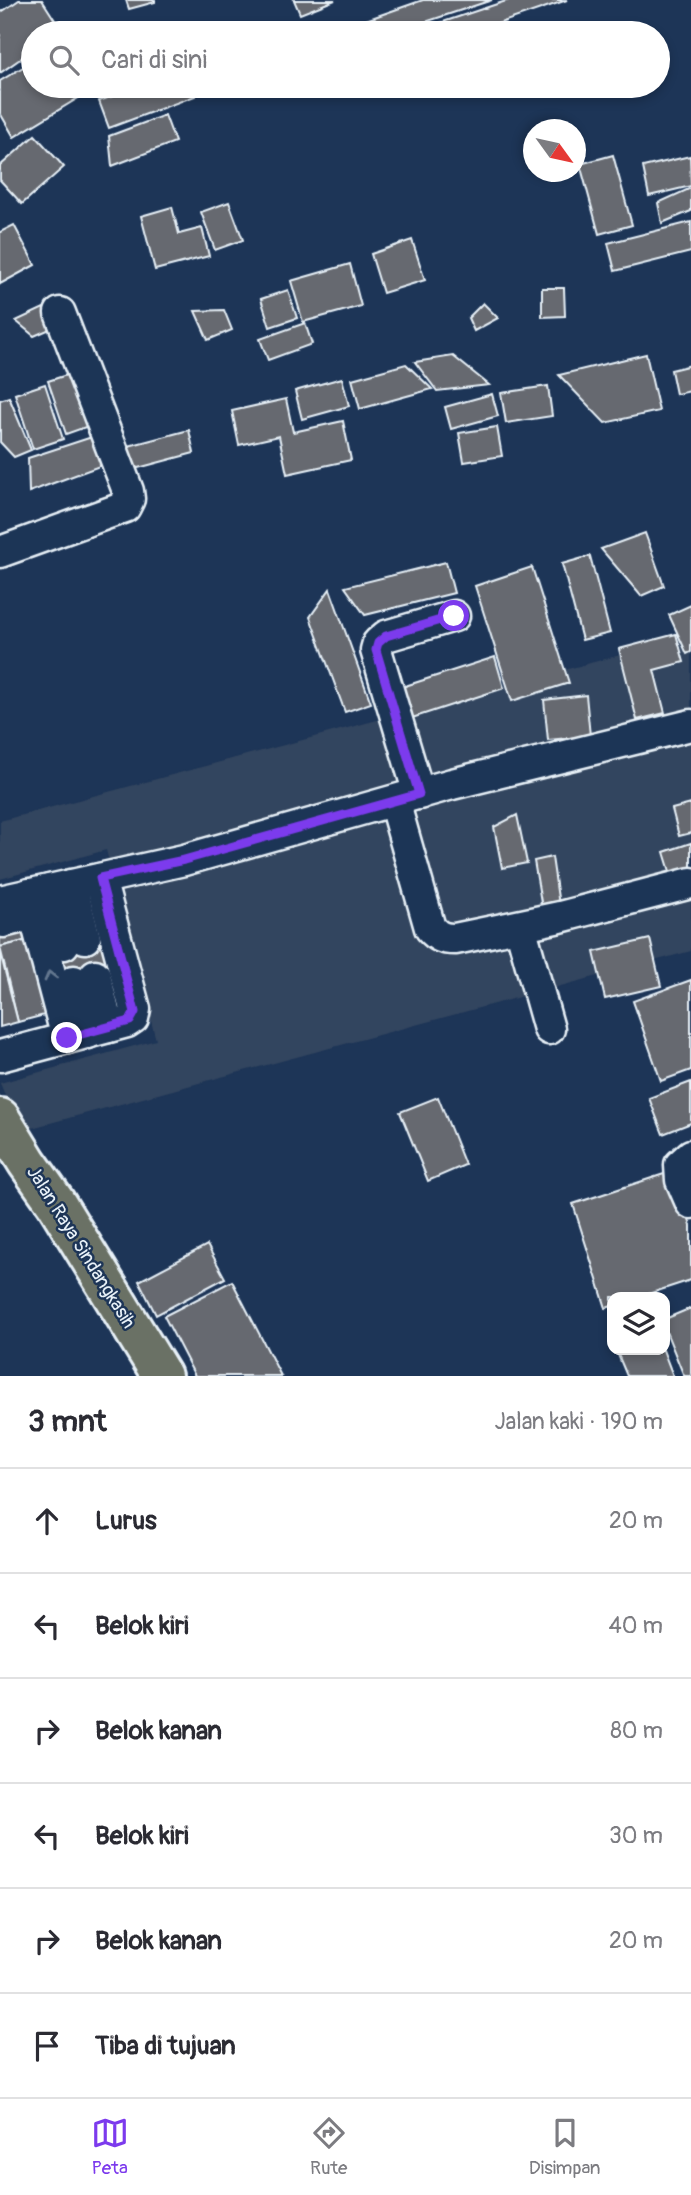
<!DOCTYPE html>
<html lang="id">
<meta charset="utf-8">
<style>
:root{--surface:#fff;--page:#f7f7f7;--text:#2b2b33;--muted:#7c7c81;--line:#e1e1e2;--accent:#7c3aed}
body{margin:0;font-family:Pangolin,sans-serif;background:var(--page);color:var(--text)}
.controls{position:absolute;right:21px;bottom:21px;display:grid;overflow:hidden;border-radius:14px;box-shadow:0 4px 10px #0003}
.controls button{width:63px;height:63px;display:grid;place-items:center;padding:0;border:0;border-bottom:2px solid var(--line);background:var(--surface);color:var(--text);font:35px sans-serif}
.compass{position:absolute;left:523px;top:119px;width:63px;height:63px;border-radius:50%;background:var(--surface);box-shadow:0 4px 10px #0003;rotate:123deg}
.stop{position:absolute;width:21px;height:21px;margin:-16px;border:5px solid #7c3aed;border-radius:50%;background:#fff}
.stop.end{background:#7c3aed;border-color:#fff;box-shadow:0 2px 7px #0008}
.list{margin:0;padding:0;list-style:none}
h2{display:flex;justify-content:space-between;align-items:center;height:91px;margin:0;padding:0 28px;font-size:30px}
h2 small{font-size:23px;font-weight:400;color:var(--muted)}
.list li{display:grid;grid-template-columns:46px 1fr auto;gap:21px;align-items:center;box-sizing:border-box;height:105px;padding:0 28px;border-top:2px solid var(--line)}
.list b{display:block;font-size:26px;white-space:nowrap}
.list em{font-size:23px;font-style:normal;color:var(--muted)}
.icon{flex:none;width:38px;height:38px;fill:none;stroke:currentColor;stroke-width:2;stroke-linecap:round;stroke-linejoin:round}
.map{position:relative;flex:none;width:691px;height:1376px;overflow:hidden}
.search{position:absolute;background:var(--surface);box-shadow:0 4px 10px #0003;left:21px;right:21px;top:21px;height:77px;display:flex;align-items:center;gap:18px;box-sizing:border-box;padding:0 24px;border-radius:38px;color:var(--muted);font-size:26px}
.sheet{height:721px;background:var(--surface)}
nav{display:flex;justify-content:space-around;align-items:center;box-sizing:border-box;height:98px;border-top:2px solid var(--line);background:var(--surface);font-size:19px;color:var(--muted)}
nav a{display:grid;justify-items:center;gap:4px}
nav .on{color:var(--accent)}
.map>svg:first-child{display:block}
.built{fill:#33455e}
.building{fill:#666970;stroke:#e8f1f8;stroke-width:2}
.lines{fill:none;stroke-linecap:round;stroke-linejoin:round}
.minor-casing{stroke:#e8f1f8;stroke-width:35}
.major-casing{stroke:#e8f1f8;stroke-width:44}
.minor{stroke:#1d3557;stroke-width:30}
.major{stroke:#6b7165;stroke-width:38}
.oneway{stroke:#64778f}
.route{stroke:#7c3aed;stroke-width:9}
.labels{text-anchor:middle;dominant-baseline:central;stroke-width:5;stroke-linejoin:round;paint-order:stroke}
.street-label{font-size:19px;fill:#e8f1f8;stroke:#1d3557}
</style>
<div class="map">
<svg width="691" height="1376" viewBox="0 0 691 1376">
<rect width="100%" height="100%" fill="#1d3557"/>
<filter id="ink" filterUnits="userSpaceOnUse"><feTurbulence type="fractalNoise" baseFrequency=".0143" numOctaves="2"/><feDisplacementMap in="SourceGraphic" scale="14" xChannelSelector="R" yChannelSelector="G"/><feConvolveMatrix kernelMatrix="1 2 1 2 8 2 1 2 1" color-interpolation-filters="sRGB"/></filter>
<g filter="url(#ink)">
<polygon class="built" points="691,636 691,951 24,1130 10,1107 0,1083 156,1040 106,850 0,879 0,821"/>
<g class="building">
<polygon points="19,0 42,0 62,31 58,33 33,33 33,50 0,73 0,13"/>
<polygon points="126,0 155,0 155,2 129,9"/>
<polygon points="294,0 335,0 300,14"/>
<polygon points="423,0 492,0 392,33 369,33 366,20"/>
<polygon points="509,0 567,0 471,33 410,33"/>
<polygon points="33,61 33,86 98,86 14,137 0,113 0,81"/>
<polygon points="141,86 191,86 195,96 109,128 99,101"/>
<polygon points="165,115 175,142 112,166 109,136"/>
<polygon points="35,135 64,167 22,204 0,180 0,166"/>
<polygon points="613,155 632,225 599,234 580,164"/>
<polygon points="690,156 691,186 649,196 643,167"/>
<polygon points="691,188 691,211 662,223 658,203"/>
<polygon points="229,202 243,240 215,250 201,212"/>
<polygon points="172,207 179,234 202,228 209,256 155,270 141,216"/>
<polygon points="691,222 691,252 615,271 608,243"/>
<polygon points="14,225 35,265 0,284 0,232"/>
<polygon points="412,240 425,280 383,293 371,254"/>
<polygon points="350,264 361,306 303,322 291,281"/>
<polygon points="542,288 564,288 565,316 542,317"/>
<polygon points="288,290 297,318 270,327 261,299"/>
<polygon points="483,303 498,318 474,331 468,318"/>
<polygon points="48,306 57,326 34,336 16,321"/>
<polygon points="224,310 232,330 208,340 195,311"/>
<polygon points="305,323 312,344 268,360 260,339"/>
<polygon points="646,354 659,411 605,423 559,375"/>
<polygon points="453,356 489,385 437,391 415,362"/>
<polygon points="406,364 432,389 360,409 352,379"/>
<polygon points="691,365 691,391 676,394 671,370"/>
<polygon points="79,371 97,423 66,434 48,381"/>
<polygon points="342,378 349,406 302,419 295,391"/>
<polygon points="45,384 63,439 33,449 15,394"/>
<polygon points="548,386 552,416 506,423 501,393"/>
<polygon points="492,394 498,416 451,429 445,407"/>
<polygon points="9,397 31,450 14,457 0,442 0,400"/>
<polygon points="286,399 293,432 343,421 351,460 287,474 279,436 239,445 232,411"/>
<polygon points="497,427 502,456 464,462 459,433"/>
<polygon points="189,430 194,453 123,472 117,449"/>
<polygon points="98,435 108,463 29,492 28,458"/>
<polygon points="645,533 664,586 641,596 601,549"/>
<polygon points="590,556 610,633 582,640 562,564"/>
<polygon points="446,562 454,593 365,615 345,587"/>
<polygon points="532,567 569,683 512,701 475,586"/>
<polygon points="330,589 371,703 345,712 310,617"/>
<polygon points="691,605 691,652 687,654 669,615"/>
<polygon points="676,634 684,662 654,670 665,713 637,720 619,649"/>
<polygon points="495,657 504,688 409,719 399,688"/>
<polygon points="586,695 590,736 548,740 544,700"/>
<polygon points="691,804 691,833 679,836 672,809"/>
<polygon points="517,815 527,863 502,868 494,827"/>
<polygon points="691,843 691,875 673,881 664,852"/>
<polygon points="552,857 559,905 542,908 534,861"/>
<polygon points="29,929 32,939 0,947 0,937"/>
<polygon points="102,934 111,971 57,985 56,946"/>
<polygon points="32,939 52,1013 18,1022 0,947"/>
<polygon points="650,939 661,986 605,999 594,952"/>
<polygon points="0,952 18,1022 0,1027"/>
<polygon points="691,980 691,1070 661,1081 633,1001"/>
<polygon points="691,1082 691,1123 663,1134 649,1098"/>
<polygon points="438,1097 465,1165 428,1181 400,1112"/>
<polygon points="673,1171 691,1226 691,1280 639,1297 612,1297 612,1306 606,1308 573,1204"/>
<polygon points="207,1245 225,1278 156,1315 139,1281"/>
<polygon points="232,1281 281,1376 195,1376 164,1316"/>
<polygon points="691,1308 691,1376 684,1376 665,1329 665,1319"/>
<polygon points="616,1350 663,1350 673,1376 627,1376"/>
</g>
<g class="lines">
<defs>
<g id="minor">
<polyline points="0,552 125,507 129,499 128,491 60,313"/>
<polyline points="419,794 376,650 378,643 386,636 454,616"/>
<path d="M 394,801 L 430,928 C 438,937 443,939 455,939 L 560,917 L 691,883"/>
<polyline points="71,885 85,938"/>
<polyline points="50,890 64,944"/>
<polyline points="29,894 67,1038"/>
<polyline points="0,901 184,860 452,784 691,725"/>
<polyline points="3,922 54,909"/>
<polyline points="520,926 549,1029"/>
<polyline points="95,975 108,1027"/>
<polyline points="74,981 88,1033"/>
<polyline points="0,1056 127,1022 133,1018 135,1009 100,879"/>
<polyline points="691,1155 680,1165 681,1180 691,1203"/>
</g>
<polyline id="major" points="0,1118 27,1162 56,1203 162,1376"/>
</defs>
<use href="#minor" class="minor-casing"/>
<use href="#major" class="major-casing"/>
<use href="#minor" class="minor"/>
<use href="#major" class="major"/>
</g>
<defs><path id="oneway-chevron" d="M-2-3.5L2.5 0L-2 3.5" fill="none" stroke-width="1.6" stroke-linecap="round" stroke-linejoin="round" transform="scale(1.75)"/></defs>
<use class="oneway" href="#oneway-chevron" transform="translate(50 976) rotate(-105)"/>
</g>
<g class="lines" filter="url(#ink)">
<polyline class="route" points="67,1038 130,1021 135,1012 100,878 184,860 419,794 376,650 378,643 386,636 454,616"/>
</g>
<g class="labels">
<g class="street-label">
<text transform="translate(81 1247) rotate(58)">Jalan Raya Sindangkasih</text>
</g>
</g>
</svg>
<div class="controls">
<button><svg class="icon" aria-label="layers" viewBox="0 0 24 24"><path d="M12 4l9 5-9 5-9-5zM3 14l9 5 9-5"/></svg></button>
</div>
<svg class="compass" viewBox="-18 -18 36 36"><path d="M0-13l5 13h-10z" fill="#e53935"/><path d="M0 13l5-13h-10z" fill="#7c7c81"/></svg>
<div class="stop" style="left:454px;top:616px"></div>
<div class="stop end" style="left:67px;top:1038px"></div>
<div class="search"><svg class="icon" aria-label="search" viewBox="0 0 24 24"><circle cx="10" cy="10" r="6"/><path d="M15 15l6 6"/></svg>Cari di sini</div>
</div>
<section class="sheet">
<h2>3 mnt<small>Jalan kaki · 190 m</small></h2>
<ul class="list">
<li><svg class="icon" aria-label="ahead" viewBox="0 0 24 24"><path d="M12 20V5M6 11l6-6 6 6"/></svg><div><b>Lurus</b></div><em>20 m</em></li>
<li><svg class="icon" aria-label="left" viewBox="0 0 24 24"><path d="M17 20v-9H6M10 6l-5 5 5 5"/></svg><div><b>Belok kiri</b></div><em>40 m</em></li>
<li><svg class="icon" aria-label="right" viewBox="0 0 24 24"><path d="M7 20v-9h11M14 6l5 5-5 5"/></svg><div><b>Belok kanan</b></div><em>80 m</em></li>
<li><svg class="icon" aria-label="left" viewBox="0 0 24 24"><path d="M17 20v-9H6M10 6l-5 5 5 5"/></svg><div><b>Belok kiri</b></div><em>30 m</em></li>
<li><svg class="icon" aria-label="right" viewBox="0 0 24 24"><path d="M7 20v-9h11M14 6l5 5-5 5"/></svg><div><b>Belok kanan</b></div><em>20 m</em></li>
<li><svg class="icon" aria-label="arrive" viewBox="0 0 24 24"><path d="M6 21V4h12l-3 4 3 4H6"/></svg><div><b>Tiba di tujuan</b></div></li>
</ul>
</section>
<nav>
<a class="on"><svg class="icon" aria-label="map" viewBox="0 0 24 24"><path d="M3 6l6-2 6 2 6-2v14l-6 2-6-2-6 2zM9 4v14M15 6v14"/></svg>Peta</a>
<a><svg class="icon" aria-label="directions" viewBox="0 0 24 24"><path d="M12 3l9 9-9 9-9-9zM9 14v-3h6M13 9l2 2-2 2"/></svg>Rute</a>
<a><svg class="icon" aria-label="saved" viewBox="0 0 24 24"><path d="M7 4h10v16l-5-4-5 4z"/></svg>Disimpan</a>
</nav>
